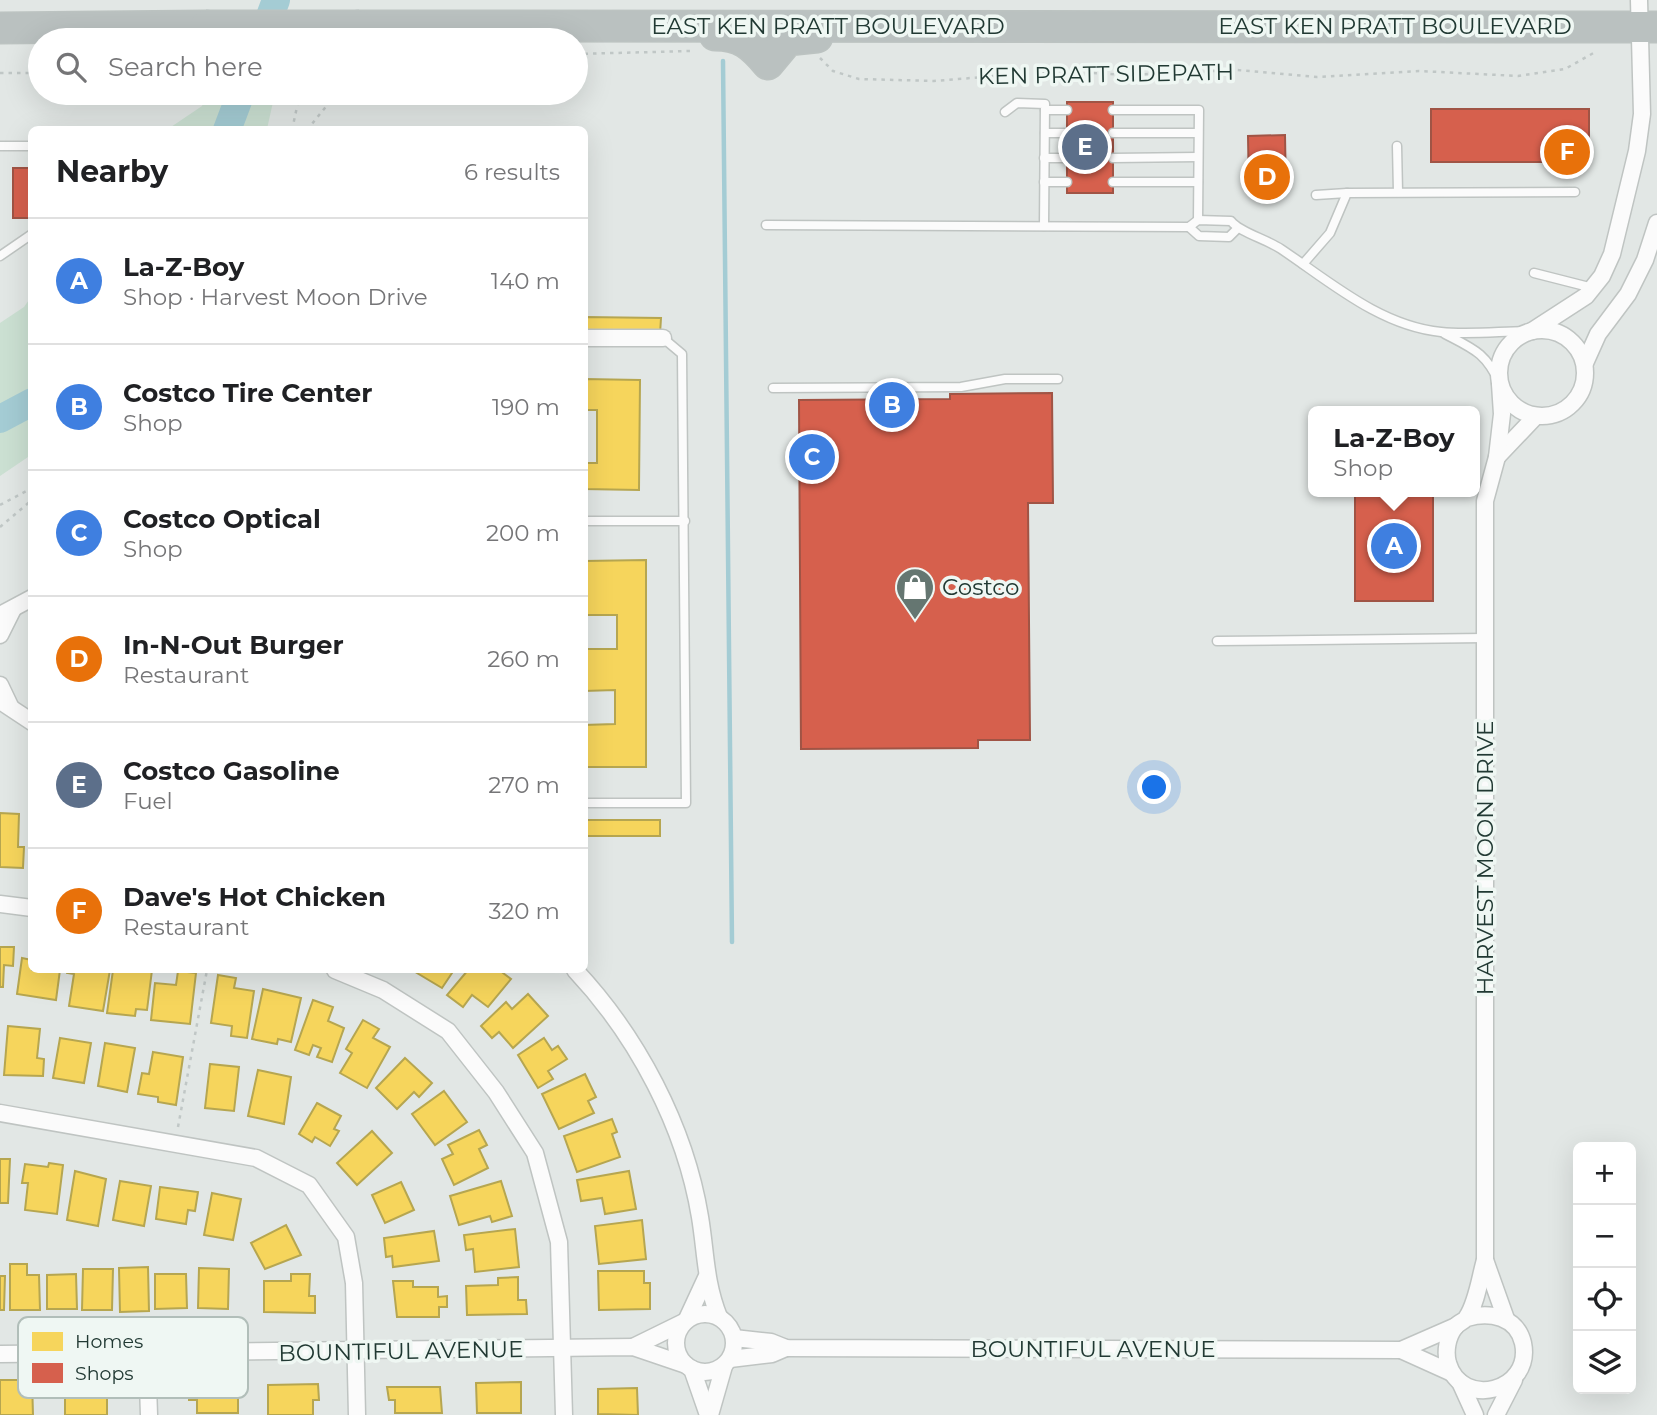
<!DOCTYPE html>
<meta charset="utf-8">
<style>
:root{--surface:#fff;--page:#f6f6f6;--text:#202124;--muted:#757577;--line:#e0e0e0;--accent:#7c3aed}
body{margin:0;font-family:Montserrat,sans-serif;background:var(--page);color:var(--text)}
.controls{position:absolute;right:21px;bottom:21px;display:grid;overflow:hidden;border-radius:10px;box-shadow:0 7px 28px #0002}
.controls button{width:63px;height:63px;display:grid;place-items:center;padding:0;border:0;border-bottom:2px solid var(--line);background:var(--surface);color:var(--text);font:35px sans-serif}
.you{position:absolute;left:1155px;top:788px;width:24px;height:24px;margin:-18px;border:5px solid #fff;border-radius:50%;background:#1a73e8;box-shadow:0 0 0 10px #1a73e833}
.badge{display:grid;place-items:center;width:46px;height:46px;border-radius:50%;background:var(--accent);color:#fff;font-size:23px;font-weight:700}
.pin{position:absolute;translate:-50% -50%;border:4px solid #fff;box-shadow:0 2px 7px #0006}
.popup{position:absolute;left:1308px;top:406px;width:172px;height:91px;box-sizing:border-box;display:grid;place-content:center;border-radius:10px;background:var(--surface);filter:drop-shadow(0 2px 5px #0005);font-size:23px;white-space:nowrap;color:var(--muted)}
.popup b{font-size:26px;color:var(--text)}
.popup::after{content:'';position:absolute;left:50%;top:100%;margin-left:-14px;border:14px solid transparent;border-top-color:var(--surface)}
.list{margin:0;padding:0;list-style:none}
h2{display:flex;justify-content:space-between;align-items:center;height:91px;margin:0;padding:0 28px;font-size:30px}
h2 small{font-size:23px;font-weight:400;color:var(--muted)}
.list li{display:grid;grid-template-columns:46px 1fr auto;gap:21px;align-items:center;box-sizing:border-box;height:126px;padding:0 28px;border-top:2px solid var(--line)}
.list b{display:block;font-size:26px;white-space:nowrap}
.list p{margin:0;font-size:23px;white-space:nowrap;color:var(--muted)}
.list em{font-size:23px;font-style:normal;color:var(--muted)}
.icon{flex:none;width:38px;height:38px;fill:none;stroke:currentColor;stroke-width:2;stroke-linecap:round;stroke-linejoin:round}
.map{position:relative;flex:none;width:1657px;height:1415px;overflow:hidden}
.search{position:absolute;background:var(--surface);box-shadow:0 7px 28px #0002;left:28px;top:28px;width:560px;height:77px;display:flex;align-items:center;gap:18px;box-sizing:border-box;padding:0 24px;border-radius:38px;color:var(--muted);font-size:26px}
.panel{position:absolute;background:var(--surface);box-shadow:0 7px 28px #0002;left:28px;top:126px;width:560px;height:847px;border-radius:10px}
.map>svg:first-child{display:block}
.green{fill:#cbe0d2}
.homes{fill:#f6d55c;stroke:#b6a650;stroke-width:2}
.shops{fill:#d6604d;stroke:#a05445;stroke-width:2}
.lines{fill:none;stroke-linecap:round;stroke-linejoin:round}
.stream{stroke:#a4ccd4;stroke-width:4.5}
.river{stroke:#a4ccd4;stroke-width:28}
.lane-casing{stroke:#bfc4c2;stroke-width:11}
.street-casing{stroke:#bfc4c2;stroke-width:19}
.highway-casing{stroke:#bcc3c1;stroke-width:33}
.path{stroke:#c0c7c6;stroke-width:2.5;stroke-dasharray:3.5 5;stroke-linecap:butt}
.lane{stroke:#fbfbfb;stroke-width:8}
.street{stroke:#fbfbfb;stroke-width:16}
.highway{stroke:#bac1c0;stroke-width:30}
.highway-bridge-casing{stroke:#bcc3c1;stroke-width:33;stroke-linecap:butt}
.highway-bridge{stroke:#bac1c0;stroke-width:30}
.labels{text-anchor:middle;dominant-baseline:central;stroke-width:7;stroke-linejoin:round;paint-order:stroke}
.street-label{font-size:23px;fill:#213933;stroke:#eff7f3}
.poi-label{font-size:23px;fill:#213933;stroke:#eff7f3;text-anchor:start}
.key{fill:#eff7f3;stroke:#b1beb9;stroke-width:2}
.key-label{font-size:19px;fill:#213933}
</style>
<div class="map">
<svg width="1657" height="1415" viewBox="0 0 1657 1415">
<rect width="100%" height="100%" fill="#e2e7e5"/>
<g class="green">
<polygon points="207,93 275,93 267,129 168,129 202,106"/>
<polygon points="31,297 31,455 0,476 0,323 24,307"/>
</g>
<g class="homes">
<polygon points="584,317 661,318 660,334 584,333"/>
<polygon points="584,379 640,380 639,490 584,489 584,463 597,463 597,410 584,410"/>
<polygon points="646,560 646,767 584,767 584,725 615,724 615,690 584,691 584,649 617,649 617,615 584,615 584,561"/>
<polygon points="0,813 19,814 18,847 24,847 23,868 0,867"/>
<rect x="584" y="820" width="76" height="16"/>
<polygon points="0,947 14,947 13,966 4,965 3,987 0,987"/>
<polygon points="22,958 32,960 32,970 60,970 56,1000 17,994"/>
<polygon points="67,970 110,970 103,1011 69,1006 74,974 67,973"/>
<polygon points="113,970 152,970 147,1010 136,1009 135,1016 107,1013"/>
<polygon points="412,970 454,970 442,988"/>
<polygon points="468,970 499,970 511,979 488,1007 472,995 463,1007 447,995"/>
<polygon points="178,971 196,973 190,1024 151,1020 155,983 176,985"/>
<polygon points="218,975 236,978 234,988 254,991 247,1038 231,1036 232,1026 211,1023"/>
<polygon points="263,989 301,998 291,1042 278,1039 277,1044 252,1039"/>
<polygon points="528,994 548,1016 513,1048 499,1032 492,1038 481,1026 506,1002 512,1009"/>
<polygon points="313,1000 333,1007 328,1021 344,1028 332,1062 317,1057 321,1048 313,1045 309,1055 295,1050"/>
<polygon points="363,1020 379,1029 373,1038 390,1047 367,1088 340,1073 352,1053 346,1049"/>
<polygon points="8,1026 40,1029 37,1058 44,1059 43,1076 4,1075"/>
<polygon points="60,1038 91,1043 84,1083 53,1078"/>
<polygon points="544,1038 552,1050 558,1046 567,1059 548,1071 553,1079 538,1088 518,1055"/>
<polygon points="105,1043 135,1048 127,1092 98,1086"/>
<polygon points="153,1052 183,1057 176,1105 158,1102 158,1097 138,1094 142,1073 149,1074"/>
<polygon points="405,1058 432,1083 419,1097 414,1092 397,1109 376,1088"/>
<polygon points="210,1064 239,1067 234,1111 205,1108"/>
<polygon points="258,1070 291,1077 284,1124 248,1116"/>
<polygon points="585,1074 596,1097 588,1101 594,1113 559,1129 542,1094"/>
<polygon points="444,1091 467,1122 435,1145 412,1114"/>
<polygon points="317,1103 341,1116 334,1129 339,1131 330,1146 315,1137 312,1142 299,1134"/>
<polygon points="612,1119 617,1132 612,1134 620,1157 577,1172 564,1136"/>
<polygon points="479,1130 487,1145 479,1149 488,1168 454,1185 442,1159 453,1154 448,1145"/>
<polygon points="372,1131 392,1153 357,1185 337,1163"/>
<polygon points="0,1159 10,1159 8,1203 0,1203"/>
<polygon points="49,1163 63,1165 57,1214 25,1210 28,1183 22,1183 25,1164 48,1167"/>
<polygon points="75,1171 106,1179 98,1226 67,1220"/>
<polygon points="629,1171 636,1209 605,1214 602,1198 581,1201 577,1180"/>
<polygon points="120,1181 151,1186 144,1226 113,1220"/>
<polygon points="501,1181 512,1216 492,1222 490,1216 459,1225 450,1196"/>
<polygon points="401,1182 414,1210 385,1223 372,1195"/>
<polygon points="160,1187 198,1192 195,1211 188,1210 186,1224 156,1219"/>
<polygon points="212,1193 241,1199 233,1240 204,1235"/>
<polygon points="642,1220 646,1259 599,1264 595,1226"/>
<polygon points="286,1225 301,1255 265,1269 251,1243"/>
<polygon points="515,1229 519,1267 475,1272 473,1249 466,1250 464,1235"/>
<polygon points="434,1231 439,1261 393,1267 392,1256 386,1257 384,1238"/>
<polygon points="10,1264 27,1264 27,1275 39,1275 40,1310 10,1310"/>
<polygon points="148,1267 149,1311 120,1312 119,1268"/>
<polygon points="199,1268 229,1269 228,1309 198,1308"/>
<polygon points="83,1269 113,1269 112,1310 82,1310"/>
<polygon points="598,1271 644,1271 644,1283 650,1283 650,1309 599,1310"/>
<polygon points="76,1274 77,1309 47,1309 47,1275"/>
<polygon points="155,1274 186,1274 187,1308 155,1309"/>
<polygon points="291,1274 310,1274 309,1296 315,1296 315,1313 264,1312 264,1281 291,1281"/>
<polygon points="0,1276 5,1276 4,1310 0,1310"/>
<polygon points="518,1277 518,1300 526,1300 527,1314 467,1315 466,1286 498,1285 498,1278"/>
<polygon points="393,1281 413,1281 413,1287 438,1287 438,1297 447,1296 447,1307 439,1307 439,1317 397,1317"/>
<polygon points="0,1380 32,1380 33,1415 0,1415"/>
<polygon points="521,1382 521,1413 477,1413 476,1383"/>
<polygon points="238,1384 238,1413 197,1413 197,1400 189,1400 189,1385"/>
<polygon points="318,1384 319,1400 313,1400 313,1415 268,1415 268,1385"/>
<polygon points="107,1386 107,1415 65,1415 65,1387"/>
<polygon points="387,1387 440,1387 442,1413 395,1413 395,1400 389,1400"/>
<polygon points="637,1388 638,1415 598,1414 598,1389"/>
</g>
<g class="shops">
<rect x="1067" y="102" width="46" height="91"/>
<rect x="1431" y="109" width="158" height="53"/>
<polygon points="1285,135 1286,192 1249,193 1248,136"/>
<rect x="13" y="168" width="19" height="50"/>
<polygon points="1052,393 1053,503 1028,503 1030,740 978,740 978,748 801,749 799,400 950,399 950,394"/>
<rect x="1355" y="492" width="78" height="109"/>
</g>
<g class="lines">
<polyline class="stream" points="723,61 732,942"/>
<g class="river">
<polyline points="261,40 276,0"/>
<polyline points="227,130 241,93"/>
<polyline points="0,419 32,402"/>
</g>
<defs>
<g id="lane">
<polyline points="1045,110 1067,110"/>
<polyline points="1113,110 1199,110 1198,220"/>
<polyline points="1005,112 1017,103 1045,104 1044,226"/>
<polyline points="1045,133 1067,133"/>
<polyline points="1113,133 1198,133"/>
<polyline points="0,146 32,146"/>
<polyline points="1397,146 1398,192"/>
<polyline points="1044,158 1067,158"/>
<polyline points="1113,158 1198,157"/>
<polyline points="1044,182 1067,182"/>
<polyline points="1113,182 1198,182"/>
<polyline points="1316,195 1347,193"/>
<path d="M 766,225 L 1189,227 L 1198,220 L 1231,221 C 1239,232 1266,239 1281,249 C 1329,281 1380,326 1441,332 C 1470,335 1502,331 1532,331"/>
<polyline points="1189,227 1199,236 1229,237 1237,229"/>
<polyline points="0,256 32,234"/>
<polyline points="1303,264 1330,233 1347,193 1575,192"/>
<polyline points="1534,273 1593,288"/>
<path d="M 1445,334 C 1474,349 1486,353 1500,384"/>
<polyline points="773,388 961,387 1005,379 1058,379"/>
<polyline points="584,521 685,521"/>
<polyline points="1217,641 1485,638"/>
<polyline points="584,803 686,803 682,354 663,338"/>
</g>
<g id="street">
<circle cx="1542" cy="373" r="43"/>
<polyline points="1532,331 1586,296 1602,276 1612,254 1637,151 1642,114 1639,0"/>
<polyline points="584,338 663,338"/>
<polyline points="1585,363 1598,334 1628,294 1645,260 1657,223"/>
<polyline points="1497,457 1536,416"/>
<polyline points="0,615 32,598"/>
<polyline points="0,635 13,609"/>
<polyline points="0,685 10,706"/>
<polyline points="0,701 32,722"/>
<polyline points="0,904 32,908"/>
<polyline points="335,970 383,990 448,1031 496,1092 535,1153 559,1242 564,1415"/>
<path d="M 575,970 C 637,1036 685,1126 700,1217 C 706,1253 705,1282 719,1317"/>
<polyline points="0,1113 256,1158 309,1185 346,1237 354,1283 357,1415"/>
<polyline points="1485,1260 1506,1319"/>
<circle cx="705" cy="1343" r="29"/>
<path d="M 1467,1318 C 1490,1311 1517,1317 1523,1343 C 1533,1391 1462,1410 1448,1363 C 1445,1352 1447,1337 1455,1327 C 1458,1323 1465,1321 1467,1317 C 1477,1302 1480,1277 1485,1260 L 1485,501 L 1497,457 L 1502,414 L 1500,384"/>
<polyline points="687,1319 706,1278"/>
<polyline points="734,1338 771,1342 786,1348 1401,1350 1456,1326"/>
<polyline points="633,1347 684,1322"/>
<polyline points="1401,1350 1452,1373"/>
<polyline points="0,1354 633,1347 686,1365"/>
<polyline points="147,1355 149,1415"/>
<polyline points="730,1359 772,1354 786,1348"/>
<polyline points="692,1369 708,1415"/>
<polyline points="1460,1382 1475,1415"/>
<polyline points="710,1415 724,1366"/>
<polyline points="1496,1415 1514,1380"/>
</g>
<g id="highway">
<polyline points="359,26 1657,27"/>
<polyline points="0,28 206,26"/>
<path d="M 715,35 C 741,35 752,45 768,64 L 788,40 L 817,37"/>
</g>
</defs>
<use href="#lane" class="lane-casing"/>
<use href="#street" class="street-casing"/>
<use href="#highway" class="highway-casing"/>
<g class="path">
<polyline points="576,54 691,51"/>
<polyline points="820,58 833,71 859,79 934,81 1058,71 1126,75 1237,70 1317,77 1419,71 1518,76 1565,69 1597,51"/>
<polyline points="0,73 40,73"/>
<polyline points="292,130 300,93"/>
<polyline points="307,130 337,93"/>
<polyline points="0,505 32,488"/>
<polyline points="0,527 32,500"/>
<polyline points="178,1127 207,970"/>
</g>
<use href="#lane" class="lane"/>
<use href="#street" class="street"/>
<use href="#highway" class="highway"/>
<defs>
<polyline id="highway-bridge" points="206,26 359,26"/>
</defs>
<use href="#highway-bridge" class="highway-bridge-casing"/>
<use href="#highway-bridge" class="highway-bridge"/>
</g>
<defs>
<symbol id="shop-pin" viewBox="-11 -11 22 30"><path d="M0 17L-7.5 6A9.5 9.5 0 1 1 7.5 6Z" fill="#657671" stroke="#eff7f3"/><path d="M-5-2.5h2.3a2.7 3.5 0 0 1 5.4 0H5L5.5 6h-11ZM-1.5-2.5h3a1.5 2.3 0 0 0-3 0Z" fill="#fff"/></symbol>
</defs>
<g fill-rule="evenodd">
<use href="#shop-pin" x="893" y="565" width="44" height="60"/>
</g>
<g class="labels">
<g class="street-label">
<text x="828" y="26">EAST KEN PRATT BOULEVARD</text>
<text x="1395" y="26">EAST KEN PRATT BOULEVARD</text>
<text transform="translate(1106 74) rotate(-1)">KEN PRATT SIDEPATH</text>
<text transform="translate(1485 858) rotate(-90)">HARVEST MOON DRIVE</text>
<text x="1093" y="1349">BOUNTIFUL AVENUE</text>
<text transform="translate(401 1351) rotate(-1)">BOUNTIFUL AVENUE</text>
</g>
<g class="poi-label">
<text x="942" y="587">Costco</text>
</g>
</g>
<rect x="18" y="1317" width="230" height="81" rx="10" class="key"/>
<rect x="32" y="1332" width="31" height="19" fill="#f6d55c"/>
<rect x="32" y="1363" width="31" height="20" fill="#d6604d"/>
<g class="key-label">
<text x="75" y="1348">Homes</text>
<text x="75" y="1380">Shops</text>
</g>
</svg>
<div class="controls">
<button>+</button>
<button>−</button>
<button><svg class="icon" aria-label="locate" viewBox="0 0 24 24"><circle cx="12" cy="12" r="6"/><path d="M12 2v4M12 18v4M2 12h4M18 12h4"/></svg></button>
<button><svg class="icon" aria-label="layers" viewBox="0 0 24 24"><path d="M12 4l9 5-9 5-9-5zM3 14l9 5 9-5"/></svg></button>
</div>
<div class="you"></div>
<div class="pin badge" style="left:1394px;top:546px;background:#3f7fe0">A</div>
<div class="popup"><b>La-Z-Boy</b>Shop</div>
<div class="pin badge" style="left:892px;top:405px;background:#3f7fe0">B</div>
<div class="pin badge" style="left:812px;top:457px;background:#3f7fe0">C</div>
<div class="pin badge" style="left:1267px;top:177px;background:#e8710a">D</div>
<div class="pin badge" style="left:1085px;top:147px;background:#5c6f8a">E</div>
<div class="pin badge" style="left:1567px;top:152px;background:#e8710a">F</div>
<div class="search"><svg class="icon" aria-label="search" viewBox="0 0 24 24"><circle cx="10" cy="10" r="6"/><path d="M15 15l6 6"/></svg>Search here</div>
<section class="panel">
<h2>Nearby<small>6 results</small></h2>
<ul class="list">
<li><span class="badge" style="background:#3f7fe0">A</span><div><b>La-Z-Boy</b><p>Shop · Harvest Moon Drive</p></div><em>140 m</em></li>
<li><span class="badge" style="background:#3f7fe0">B</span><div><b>Costco Tire Center</b><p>Shop</p></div><em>190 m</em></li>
<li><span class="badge" style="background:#3f7fe0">C</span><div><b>Costco Optical</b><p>Shop</p></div><em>200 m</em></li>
<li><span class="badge" style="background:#e8710a">D</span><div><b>In-N-Out Burger</b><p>Restaurant</p></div><em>260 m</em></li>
<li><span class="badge" style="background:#5c6f8a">E</span><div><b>Costco Gasoline</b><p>Fuel</p></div><em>270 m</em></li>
<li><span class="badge" style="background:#e8710a">F</span><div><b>Dave's Hot Chicken</b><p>Restaurant</p></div><em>320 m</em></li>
</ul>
</section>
</div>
